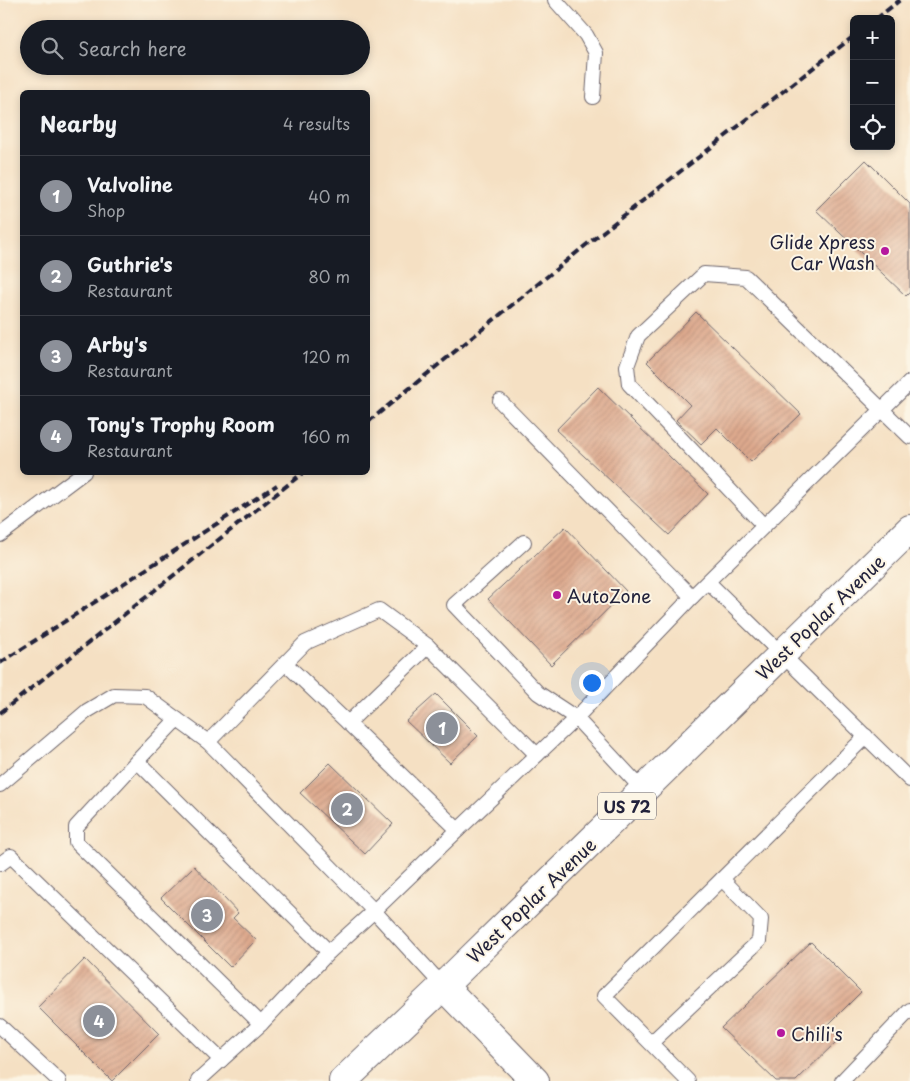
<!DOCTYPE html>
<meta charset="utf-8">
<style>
:root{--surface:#171b24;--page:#242831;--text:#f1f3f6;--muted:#9ea1a6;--line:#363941;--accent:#8c9099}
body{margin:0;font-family:"Playpen Sans",sans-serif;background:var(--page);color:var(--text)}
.controls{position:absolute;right:15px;top:15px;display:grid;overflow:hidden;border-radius:8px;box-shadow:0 2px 8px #0003}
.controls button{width:45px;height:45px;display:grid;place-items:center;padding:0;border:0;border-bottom:1px solid var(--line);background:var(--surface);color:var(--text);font:25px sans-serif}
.you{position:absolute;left:591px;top:682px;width:18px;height:18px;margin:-12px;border:4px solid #fff;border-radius:50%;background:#1a73e8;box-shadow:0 0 0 8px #1a73e833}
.badge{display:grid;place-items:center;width:32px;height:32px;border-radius:50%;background:var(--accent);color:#fff;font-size:16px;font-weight:700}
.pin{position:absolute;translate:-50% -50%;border:2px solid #fff;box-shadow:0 1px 5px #0006}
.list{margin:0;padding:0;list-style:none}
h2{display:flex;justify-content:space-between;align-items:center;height:65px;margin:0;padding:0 20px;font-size:21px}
h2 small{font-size:16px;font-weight:400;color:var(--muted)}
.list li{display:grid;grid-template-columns:32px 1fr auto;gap:15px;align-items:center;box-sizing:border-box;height:80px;padding:0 20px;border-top:1px solid var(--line)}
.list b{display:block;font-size:19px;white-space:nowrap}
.list p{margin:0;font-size:16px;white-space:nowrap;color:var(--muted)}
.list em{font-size:16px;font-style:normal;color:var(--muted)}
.icon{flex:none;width:28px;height:28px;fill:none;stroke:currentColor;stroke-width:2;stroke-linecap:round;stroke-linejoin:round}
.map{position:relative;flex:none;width:910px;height:1081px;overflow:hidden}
.search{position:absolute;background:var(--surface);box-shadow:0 2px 8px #0003;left:20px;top:20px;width:350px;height:55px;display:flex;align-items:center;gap:12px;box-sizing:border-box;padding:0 18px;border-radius:28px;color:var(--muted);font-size:19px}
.panel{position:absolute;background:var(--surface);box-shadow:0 2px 8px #0003;left:20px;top:90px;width:350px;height:385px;border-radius:8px}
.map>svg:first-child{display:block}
.building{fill:url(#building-hatch)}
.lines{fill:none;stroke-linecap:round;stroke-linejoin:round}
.service-casing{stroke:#6c646b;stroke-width:16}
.tertiary-casing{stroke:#6c646b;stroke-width:30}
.primary-casing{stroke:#6c646b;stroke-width:30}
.service{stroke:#fff;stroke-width:14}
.tertiary{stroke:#fff;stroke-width:28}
.primary{stroke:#fff;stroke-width:28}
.rail{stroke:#22223b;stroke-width:4;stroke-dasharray:8 4;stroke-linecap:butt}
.poi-dot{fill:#b5179e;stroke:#fcf5e5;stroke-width:2}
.labels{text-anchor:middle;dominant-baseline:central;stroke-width:4;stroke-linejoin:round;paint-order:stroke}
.shield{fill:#fcf5e5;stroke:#63616e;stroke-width:1}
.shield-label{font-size:16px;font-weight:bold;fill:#22223b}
.poi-label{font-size:18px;fill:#22223b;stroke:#fcf5e5;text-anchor:start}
.street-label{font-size:18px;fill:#22223b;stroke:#fcf5e5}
</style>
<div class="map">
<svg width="910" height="1081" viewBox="0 0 910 1081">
<defs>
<pattern id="building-hatch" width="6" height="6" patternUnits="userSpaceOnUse" patternTransform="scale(1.25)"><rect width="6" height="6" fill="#dda98d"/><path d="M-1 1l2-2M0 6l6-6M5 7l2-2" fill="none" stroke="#bd917b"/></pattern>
</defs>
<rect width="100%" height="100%" fill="#fcf5e5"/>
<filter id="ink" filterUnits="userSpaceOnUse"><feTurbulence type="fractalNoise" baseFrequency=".02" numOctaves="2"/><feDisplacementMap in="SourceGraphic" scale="10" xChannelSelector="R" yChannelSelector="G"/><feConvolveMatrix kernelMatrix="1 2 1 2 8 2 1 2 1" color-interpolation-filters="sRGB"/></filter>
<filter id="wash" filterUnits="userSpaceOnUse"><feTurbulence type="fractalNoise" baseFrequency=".0096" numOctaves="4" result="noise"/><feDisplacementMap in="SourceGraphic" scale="20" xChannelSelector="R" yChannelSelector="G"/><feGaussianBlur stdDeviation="1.12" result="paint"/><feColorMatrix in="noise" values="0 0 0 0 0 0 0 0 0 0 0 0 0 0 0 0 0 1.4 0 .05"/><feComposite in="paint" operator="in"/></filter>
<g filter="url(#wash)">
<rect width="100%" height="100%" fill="#f5e0c3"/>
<g id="blocks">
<g class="building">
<polygon points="866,160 910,204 910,292 906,296 816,210"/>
<polygon points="696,312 801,414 751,462 717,428 701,444 676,420 690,405 647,362"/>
<polygon points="598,387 708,494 669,535 556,430"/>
<polygon points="565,527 626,591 551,665 488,599"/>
<polygon points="436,694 478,736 450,763 406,721"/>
<polygon points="330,763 393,824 365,854 300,793"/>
<polygon points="194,866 238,913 233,918 256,940 230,967 161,898"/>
<polygon points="811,942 861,992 827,1026 840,1038 796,1081 776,1081 721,1028"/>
<polygon points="85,959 159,1034 112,1081 38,1007"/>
</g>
</g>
</g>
<g filter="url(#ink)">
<use href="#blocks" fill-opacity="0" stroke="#6c646b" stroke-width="1"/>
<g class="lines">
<defs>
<g id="service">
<polyline points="555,0 586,35 596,53 593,97"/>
<polyline points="500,401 692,597 764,526 629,384 627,366 638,336 704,274 746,277 910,437"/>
<polyline points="764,526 910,382"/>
<polyline points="0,535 84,472"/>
<polyline points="708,582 910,780"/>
<polyline points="428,646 348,723 458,830 537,755"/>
<polyline points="286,664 348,723"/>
<polyline points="208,742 305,643 379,610 428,646 537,755 576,718 538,693 454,605 524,542"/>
<polyline points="137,761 76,827 76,842 261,1024"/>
<polyline points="0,785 87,711 114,695 145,696 208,742 374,911 329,952 137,761 177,719"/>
<polyline points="643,790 576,718 692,597"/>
<polyline points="0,864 11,856 221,1060"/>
<polyline points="443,986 374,911 458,830"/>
<polyline points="0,1026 59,1081"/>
<polyline points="651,1043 759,941 761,919 722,879"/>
<polyline points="198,1081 261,1024 329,952"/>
<polyline points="688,1081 604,996 866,736"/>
<polyline points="842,1081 910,1010"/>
</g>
<polyline id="tertiary" points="443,986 535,1081"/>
<polyline id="primary" points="343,1081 443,986 910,529"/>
</defs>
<use href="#service" class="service-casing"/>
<use href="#tertiary" class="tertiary-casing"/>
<use href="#primary" class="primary-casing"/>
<use href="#service" class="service"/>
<use href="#tertiary" class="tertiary"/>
<use href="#primary" class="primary"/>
<g class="rail">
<polyline points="876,19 900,0"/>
<polyline points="368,422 586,245 854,36"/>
<polyline points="0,663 277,485"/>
<polyline points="0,713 304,472"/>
</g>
</g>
</g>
<g class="poi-dot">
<circle cx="885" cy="251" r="5"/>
<circle cx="557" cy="595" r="5"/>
<circle cx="781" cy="1033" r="5"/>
</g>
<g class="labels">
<rect class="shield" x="598" y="792.5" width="58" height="27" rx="4"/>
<g class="shield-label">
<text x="627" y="806">US 72</text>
</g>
<g class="poi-label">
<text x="875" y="241" text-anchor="end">Glide Xpress<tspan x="875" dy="21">Car Wash</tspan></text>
<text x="567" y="595">AutoZone</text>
<text x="791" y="1033">Chili's</text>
</g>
<g class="street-label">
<text transform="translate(820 617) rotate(-44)">West Poplar Avenue</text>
<text transform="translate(531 900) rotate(-44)">West Poplar Avenue</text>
</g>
</g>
</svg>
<div class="controls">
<button>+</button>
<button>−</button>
<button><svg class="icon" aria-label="locate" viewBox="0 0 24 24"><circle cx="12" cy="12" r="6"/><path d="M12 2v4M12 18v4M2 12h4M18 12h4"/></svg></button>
</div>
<div class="you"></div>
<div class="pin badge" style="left:442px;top:728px">1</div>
<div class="pin badge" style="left:347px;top:809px">2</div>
<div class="pin badge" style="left:207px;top:915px">3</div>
<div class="pin badge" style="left:99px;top:1021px">4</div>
<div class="search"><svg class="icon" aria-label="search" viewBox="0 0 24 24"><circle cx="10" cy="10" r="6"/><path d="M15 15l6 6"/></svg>Search here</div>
<section class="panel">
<h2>Nearby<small>4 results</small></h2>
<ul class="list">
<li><span class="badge">1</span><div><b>Valvoline</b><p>Shop</p></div><em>40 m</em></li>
<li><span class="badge">2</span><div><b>Guthrie's</b><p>Restaurant</p></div><em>80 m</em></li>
<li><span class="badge">3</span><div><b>Arby's</b><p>Restaurant</p></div><em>120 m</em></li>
<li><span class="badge">4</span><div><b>Tony's Trophy Room</b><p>Restaurant</p></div><em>160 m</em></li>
</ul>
</section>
</div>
